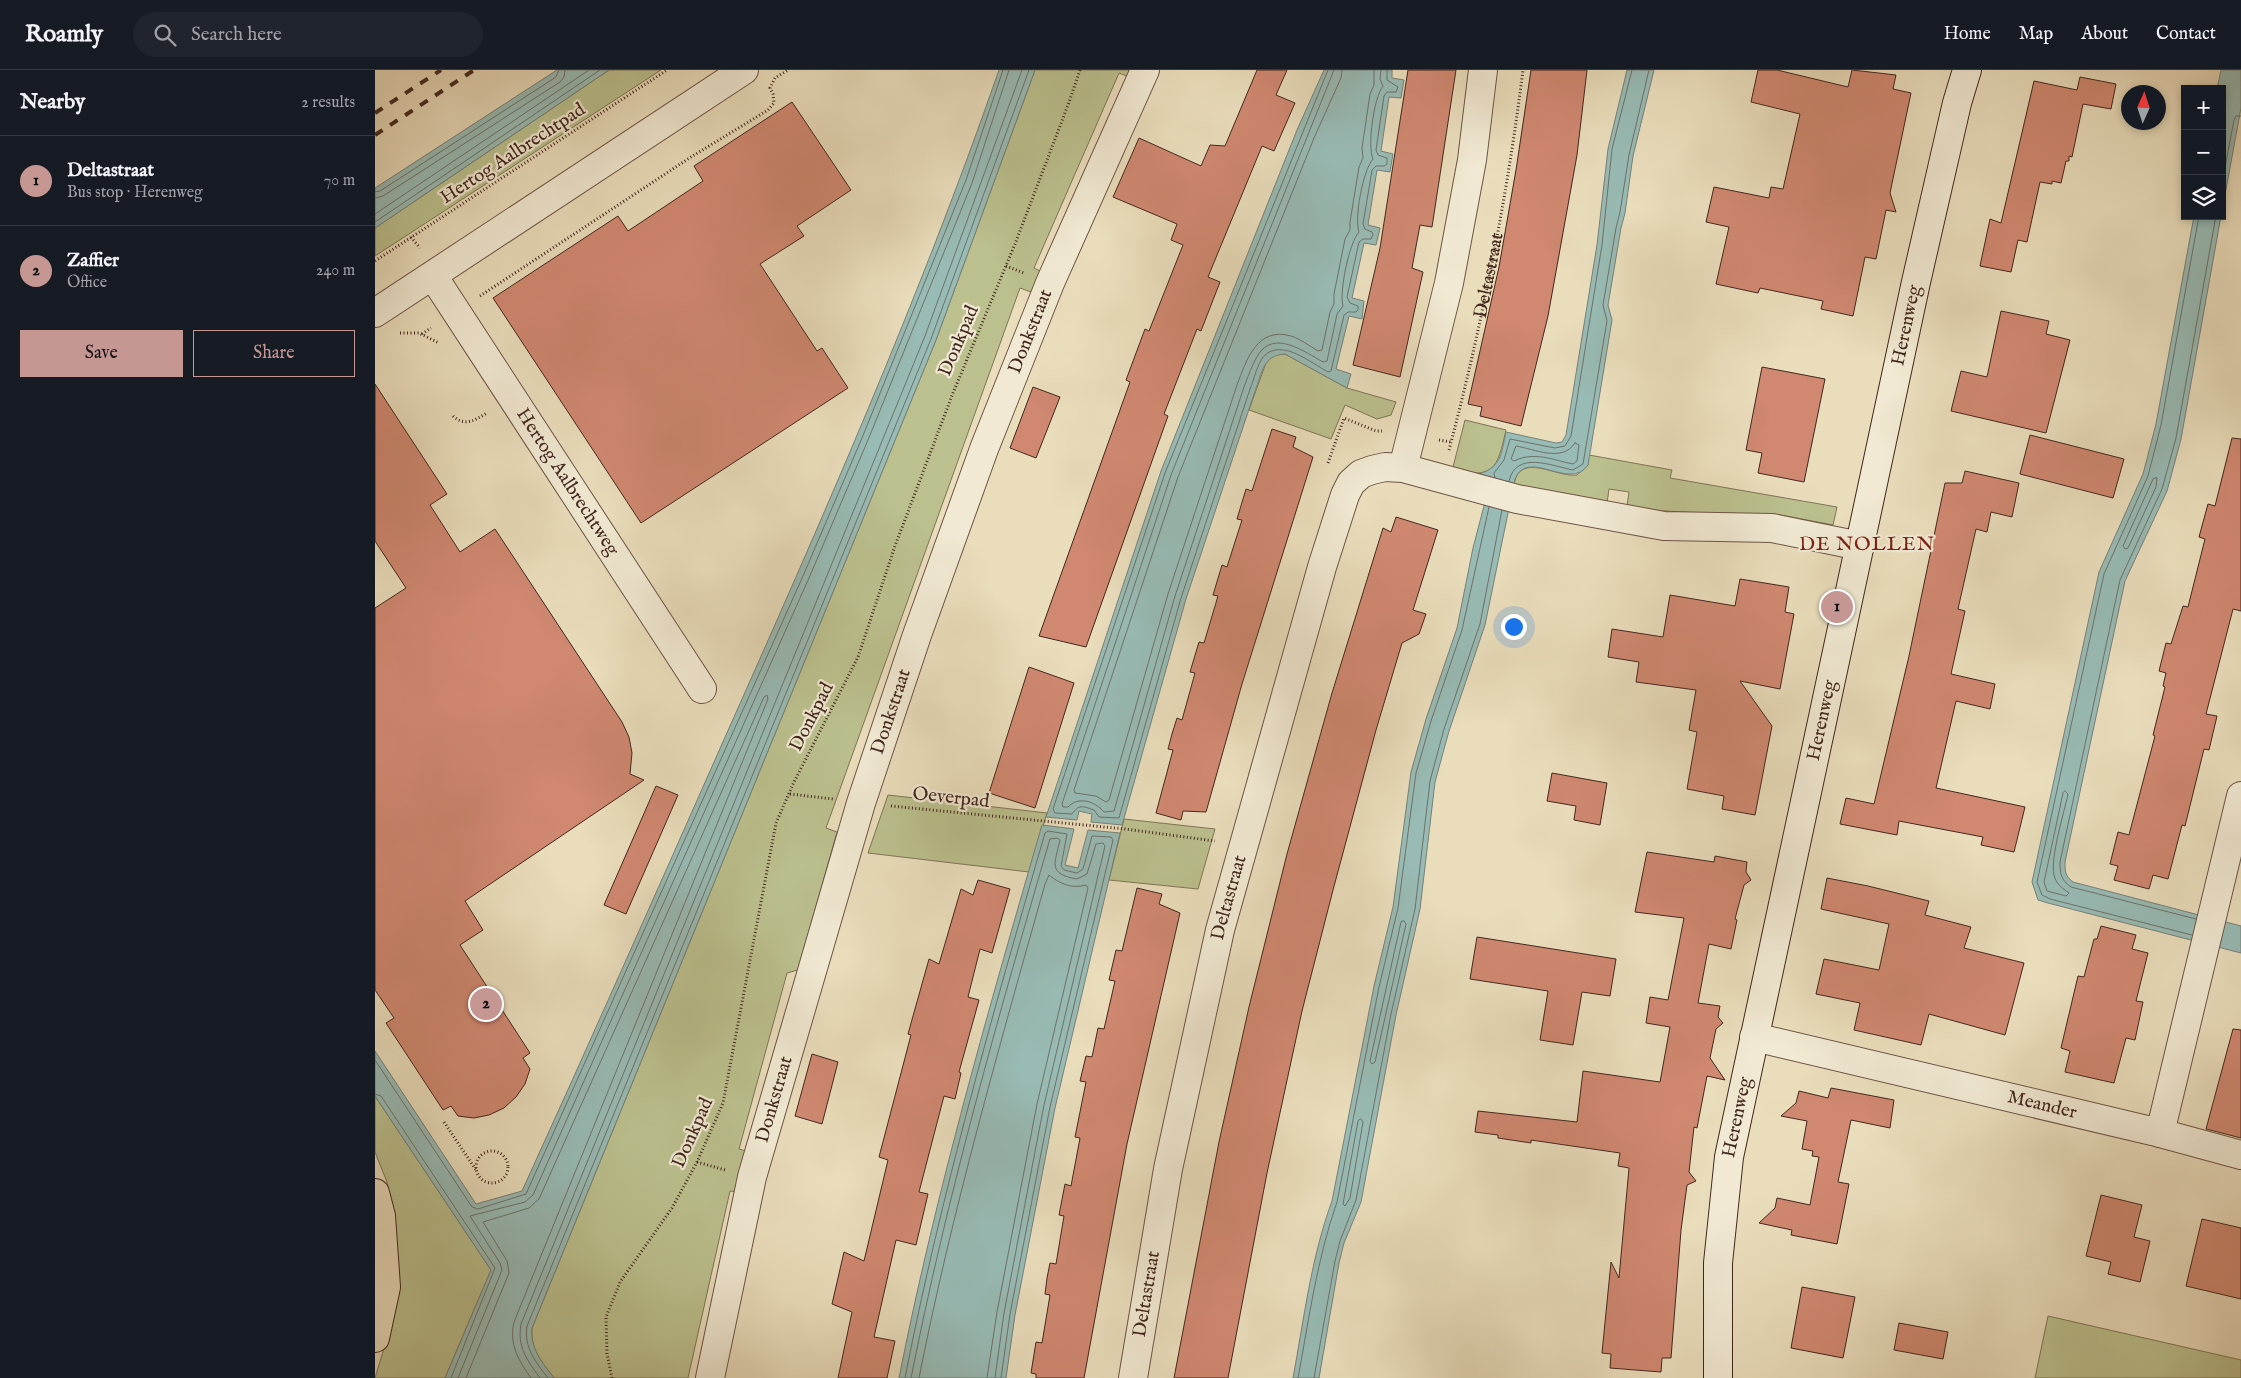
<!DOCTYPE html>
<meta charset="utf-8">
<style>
:root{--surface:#171b24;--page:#20242c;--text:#f1f3f6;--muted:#9ea1a6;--line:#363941;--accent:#c59692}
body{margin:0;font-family:"IM FELL English",serif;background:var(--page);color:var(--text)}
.controls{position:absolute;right:15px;top:15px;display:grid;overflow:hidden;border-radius:0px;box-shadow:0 2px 8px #0003}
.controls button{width:45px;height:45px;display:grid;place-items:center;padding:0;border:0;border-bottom:1px solid var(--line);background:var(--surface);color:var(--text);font:25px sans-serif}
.compass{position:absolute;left:1746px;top:15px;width:45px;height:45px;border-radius:50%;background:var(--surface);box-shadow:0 2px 8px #0003;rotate:3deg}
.you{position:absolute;left:1138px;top:556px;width:18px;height:18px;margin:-12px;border:4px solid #fff;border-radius:50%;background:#1a73e8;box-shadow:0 0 0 8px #1a73e833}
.badge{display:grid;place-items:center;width:32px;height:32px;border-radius:50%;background:var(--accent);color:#111;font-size:16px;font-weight:700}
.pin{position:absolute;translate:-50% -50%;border:2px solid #fff;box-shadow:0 1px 5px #0006}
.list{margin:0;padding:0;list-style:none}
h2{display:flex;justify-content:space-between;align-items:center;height:65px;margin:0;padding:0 20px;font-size:21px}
h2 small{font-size:16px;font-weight:400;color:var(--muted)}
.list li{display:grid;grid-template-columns:32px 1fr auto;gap:15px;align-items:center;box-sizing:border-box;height:90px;padding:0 20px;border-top:1px solid var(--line)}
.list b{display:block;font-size:19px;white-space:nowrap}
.list p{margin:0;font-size:16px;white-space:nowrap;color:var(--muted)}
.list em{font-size:16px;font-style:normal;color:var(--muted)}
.actions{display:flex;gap:10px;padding:15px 20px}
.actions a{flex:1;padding:11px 0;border:1px solid var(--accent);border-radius:0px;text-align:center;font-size:18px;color:var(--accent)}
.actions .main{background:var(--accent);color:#111}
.icon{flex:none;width:28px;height:28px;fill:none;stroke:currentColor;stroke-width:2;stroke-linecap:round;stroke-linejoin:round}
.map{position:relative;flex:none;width:1866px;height:1308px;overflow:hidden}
header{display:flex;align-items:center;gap:30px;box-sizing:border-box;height:70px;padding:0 25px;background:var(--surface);border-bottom:1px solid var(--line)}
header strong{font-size:24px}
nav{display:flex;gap:28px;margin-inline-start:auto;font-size:18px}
.search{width:350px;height:45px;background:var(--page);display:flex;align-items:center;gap:12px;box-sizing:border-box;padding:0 18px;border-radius:28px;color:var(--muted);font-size:19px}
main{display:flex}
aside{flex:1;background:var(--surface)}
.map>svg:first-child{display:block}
.green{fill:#bbc08e;stroke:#7e7456}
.water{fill:#98bbb5;stroke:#768078}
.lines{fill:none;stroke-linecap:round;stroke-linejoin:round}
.shore{stroke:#6d7169;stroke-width:1}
.building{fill:#d08871;stroke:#42271d}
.street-casing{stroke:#6c5445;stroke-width:30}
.secondary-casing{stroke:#42271d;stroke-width:30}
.highway-casing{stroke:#42271d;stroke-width:30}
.path{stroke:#42271d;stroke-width:3;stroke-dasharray:1 2.5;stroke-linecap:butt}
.street{stroke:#f1e9d3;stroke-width:28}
.secondary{stroke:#f1e9d3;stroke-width:28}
.highway{stroke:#eaddbc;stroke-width:28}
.rail{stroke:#42271d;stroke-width:4;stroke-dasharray:9 9;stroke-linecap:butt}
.labels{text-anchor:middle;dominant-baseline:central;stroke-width:4.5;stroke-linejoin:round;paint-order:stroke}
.street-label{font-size:19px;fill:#42271d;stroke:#f1e9d3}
.neighbourhood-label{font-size:20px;letter-spacing:1px;fill:#7a1f14;stroke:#f1e9d3}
</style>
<header>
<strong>Roamly</strong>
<div class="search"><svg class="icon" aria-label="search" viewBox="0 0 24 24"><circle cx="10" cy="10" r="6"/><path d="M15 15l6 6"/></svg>Search here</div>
<nav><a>Home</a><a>Map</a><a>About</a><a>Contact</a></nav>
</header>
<main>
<aside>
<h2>Nearby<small>2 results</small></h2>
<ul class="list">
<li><span class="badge">1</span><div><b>Deltastraat</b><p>Bus stop · Herenweg</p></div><em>70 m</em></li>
<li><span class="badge">2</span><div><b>Zaffier</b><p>Office</p></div><em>240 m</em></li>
</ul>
<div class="actions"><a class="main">Save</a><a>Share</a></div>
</aside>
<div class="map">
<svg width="1866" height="1308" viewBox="0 0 1866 1308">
<rect width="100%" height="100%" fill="#eaddbc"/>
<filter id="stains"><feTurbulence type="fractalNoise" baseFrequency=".004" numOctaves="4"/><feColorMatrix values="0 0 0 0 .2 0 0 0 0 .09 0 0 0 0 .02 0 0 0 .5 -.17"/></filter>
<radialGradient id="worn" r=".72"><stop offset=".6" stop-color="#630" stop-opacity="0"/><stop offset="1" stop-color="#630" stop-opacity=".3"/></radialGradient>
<g class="green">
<polygon points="234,0 286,0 0,186 0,158"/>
<path d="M 660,0 L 755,0 L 752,6 L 744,3 L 659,198 L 667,202 L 656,222 L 645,218 L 451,758 L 462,762 L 423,900 L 412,903 L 364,1079 L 374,1082 L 364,1122 L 355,1121 L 313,1308 L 179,1308 C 167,1292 155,1279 157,1258 L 561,270 Z"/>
<polygon points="910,284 972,318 1021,332 1016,345 1002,349 970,335 956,369 874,340 892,290 900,285"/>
<path d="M 1090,350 L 1131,360 C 1122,399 1120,408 1077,401 Z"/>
<path d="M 1214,385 L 1297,400 L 1295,408 L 1462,437 L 1458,455 L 1406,445 L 1366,445 L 1272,440 L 1252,436 L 1254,422 L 1234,419 L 1232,433 L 1163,421 L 1139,414 C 1145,381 1182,408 1202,405 L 1213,395 Z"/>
<polygon points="513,725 672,743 654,802 493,783"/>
<polygon points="749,749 840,759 823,819 734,810"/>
<polygon points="0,1026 116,1200 70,1308 0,1308 13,1265 18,1144 12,1112 0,1082"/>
<polygon points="1673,1246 1866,1290 1866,1308 1660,1308"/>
</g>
<g class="water">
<polygon points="182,0 234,0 0,158 0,118"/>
<path d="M 624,0 L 660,0 L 561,270 L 157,1258 C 155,1279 167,1292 179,1308 L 70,1308 L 116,1200 L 0,1026 L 0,981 L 101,1134 L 147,1121 C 215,972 281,823 347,674 C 446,452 544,230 624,0 Z"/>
<path d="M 949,0 L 1017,0 L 1017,8 L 1029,10 L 1026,28 L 1014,27 L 1006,81 L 1018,84 L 1015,102 L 1002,100 L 993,155 L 1005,158 L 1001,175 L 989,173 L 977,228 L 989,231 L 987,249 L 974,246 L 961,299 L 976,304 L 972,318 L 910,284 C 888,285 887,303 880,321 L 811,529 L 747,755 L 716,752 L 717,744 L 704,741 L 702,750 L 671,747 L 786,401 L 922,60 Z"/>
<path d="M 1252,0 L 1279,0 L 1258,86 L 1250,143 L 1246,158 L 1233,235 L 1237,250 L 1213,395 C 1195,422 1153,377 1140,409 L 1110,555 L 1074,661 L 1060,712 L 1045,839 L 1021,945 L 986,1132 L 969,1173 L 964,1193 L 944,1308 L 918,1308 C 929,1249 936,1188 957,1131 L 999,916 L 1018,837 L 1036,702 L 1051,649 L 1082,558 L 1098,478 L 1116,409 L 1100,405 C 1126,399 1126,385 1131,362 L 1181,373 L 1187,372 L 1191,365 L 1222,175 L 1233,79 Z"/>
<polygon points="1846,0 1866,0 1866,38 1847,141 1847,19 1842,19"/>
<path d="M 1819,146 L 1846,146 L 1806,369 L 1792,421 L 1750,511 L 1690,792 C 1690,801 1690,806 1698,812 L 1866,856 L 1866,883 L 1673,833 L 1663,830 L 1657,812 L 1724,502 L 1768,404 L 1781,354 Z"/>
<path d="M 667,755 L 699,759 L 690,795 L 703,798 L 713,760 L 745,763 L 680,1038 L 640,1245 L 631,1308 L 524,1308 C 561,1121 614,938 667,755 Z"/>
</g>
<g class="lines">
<g class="shore">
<path d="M 953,0 L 790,403 L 678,739 L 680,743 L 697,744 C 704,734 707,736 719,740 L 724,747 L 744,748 L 806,528 L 875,319 C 879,310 882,294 889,286 C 907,268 936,293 953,302 L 956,301 L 969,245 L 973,242 L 981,242 L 983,240 L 983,236 L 975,233 L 972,227 L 984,172 L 988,169 L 996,169 L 998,164 L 997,162 L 990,159 L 988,154 L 997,100 L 1001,96 L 1009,96 L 1012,94 L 1012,88 L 1003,85 L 1001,80 L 1009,26 L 1012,22 L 1021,22 L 1023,17 L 1012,10 L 1012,0"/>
<path d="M 959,0 L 796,405 L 687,734 L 688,737 L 693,737 C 703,726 720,731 729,742 L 739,741 L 800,526 L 869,317 C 873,307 877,294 883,285 C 899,259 930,282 948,292 L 952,291 L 962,244 L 968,236 C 964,222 974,173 984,162 C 979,149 988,100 998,89 C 992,76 999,27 1008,16 L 1005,9 L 1006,0"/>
<path d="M 967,0 L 966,8 L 939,68 L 803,407 L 699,720 L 700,723 L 721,726 L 731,732 L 734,730 L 793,524 L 862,315 C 871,291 882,256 916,266 C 925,269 935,276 943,281 L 947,280 L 955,242 L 959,234 L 959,224 L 970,169 L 975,160 L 975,152 L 984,97 L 988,88 L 987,78 L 995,24 L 999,15 L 999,0"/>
<polyline points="1847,113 1859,50 1861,46 1866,46"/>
<polyline points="0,122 5,121 181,7 184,0"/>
<polyline points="0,128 8,126 185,12 189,7 190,0"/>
<polyline points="0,144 214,0"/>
<polyline points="0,152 225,0"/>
<path d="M 1200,373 L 1204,375 L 1202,391 L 1198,394 C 1178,390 1159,381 1139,391 L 1136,389 L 1141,376 C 1160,379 1187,393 1200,373 Z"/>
<polyline points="1120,408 1119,403 1129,390 1135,369 1180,378 1190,376 1196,366 1227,175 1237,79 1257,0"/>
<polygon points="1782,408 1781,417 1753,478 1750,479 1748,476 1778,409"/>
<path d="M 1134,411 C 1141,380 1177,396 1198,400 L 1208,394 L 1232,251 L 1228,235 L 1241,158 L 1245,142 L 1254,85 L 1274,0"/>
<path d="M 1690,721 L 1693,724 C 1689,743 1675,788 1679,805 C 1681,814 1687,818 1694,823 L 1691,826 L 1672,821 L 1669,812 L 1688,723 Z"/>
<path d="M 1821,849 L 1696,817 C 1686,810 1685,804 1685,792 L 1745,510 L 1787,419 L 1801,368 L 1841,146"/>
<polygon points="1029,851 1031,854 1000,992 997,994 995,991 1026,852"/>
<polyline points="1817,865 1675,829 1667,825 1662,812 1729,504 1773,406 1786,355 1824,146"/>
<polyline points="0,990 97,1137 103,1139 151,1124 428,506 487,368 591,110 628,0"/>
<polyline points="0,1024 6,1026 120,1198 76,1308"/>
<polygon points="986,1049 988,1052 975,1128 970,1136 968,1134 983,1051"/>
<polyline points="83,1308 127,1200 125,1193 95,1146 150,1132 158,1125 434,508 493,370 597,113 634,0"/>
<path d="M 91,1308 L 134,1203 L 132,1191 L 108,1152 L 154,1138 L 164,1129 L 389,627 L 392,625 L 393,629 L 139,1252 C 134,1274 143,1290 156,1308"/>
<path d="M 165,1308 C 152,1290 142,1277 146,1254 L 550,266 L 647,0"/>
<path d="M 173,1308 C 160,1291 149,1278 152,1256 L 556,269 L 654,0"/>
<path d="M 530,1308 C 566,1124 618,943 670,763 L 673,761 L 692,764 L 686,796 L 689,800 L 702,803 L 708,799 L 717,766 L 736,767 L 738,770 L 675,1037 L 635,1244 L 626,1308"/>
<path d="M 536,1308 C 572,1126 623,947 675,769 L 682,768 L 685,770 C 680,793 672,804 702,809 L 712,804 L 721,774 L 728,773 L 730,776 L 669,1035 L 629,1243 L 620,1308"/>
<path d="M 544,1308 C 577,1141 624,978 670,814 L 674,805 C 685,814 697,819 711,815 L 713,818 L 662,1034 L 622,1242 L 612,1308"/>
<path d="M 923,1308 C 934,1249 942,1189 962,1132 L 1004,917 L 1023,838 L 1041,703 L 1056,651 L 1087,560 L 1114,437"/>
<polyline points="939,1308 960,1191 965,1171 981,1130 1016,944 1040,839 1055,711 1069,659 1105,554 1127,440"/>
</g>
</g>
<g class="building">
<polygon points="882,0 912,0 901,25 920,33 899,81 887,76 833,207 845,212 826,261 822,259 789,344 793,346 711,577 664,566 755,312 751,310 770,259 774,261 808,175 796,170 802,154 738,127 764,68 826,96 835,75 850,76"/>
<polygon points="1033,0 1081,0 1057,157 1045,155 1037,198 1048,202 1025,307 978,295 1005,178"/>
<polygon points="1156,0 1212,0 1202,85 1173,246 1146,356 1105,346 1107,337 1093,334 1124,197 1141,100"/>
<polygon points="1383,0 1402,0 1473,17 1477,0 1521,5 1518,19 1536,23 1515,123 1521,142 1511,140 1501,189 1490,187 1478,246 1446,239 1448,231 1385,218 1383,223 1341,214 1354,157 1331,152 1339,117 1394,128 1396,117 1408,119 1425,44 1376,32"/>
<polygon points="1705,7 1741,14 1736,39 1708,34 1697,87 1694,86 1694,91 1691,91 1686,113 1677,111 1677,114 1665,112 1652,172 1643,170 1636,202 1605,196 1615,149 1626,153 1659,11 1702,20"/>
<polygon points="417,32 476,120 422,156 429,166 385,194 442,281 447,278 473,318 266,453 118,228 243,146 253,161 328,111 319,96"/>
<polygon points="1626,241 1674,251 1671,264 1695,270 1671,363 1576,341 1586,301 1612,307"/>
<polygon points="1387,297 1450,309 1429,412 1383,403 1387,383 1371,380"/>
<polygon points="0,314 72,424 55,435 85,482 120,459 247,652 254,667 257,683 255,704 269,710 90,831 108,860 85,875 155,983 148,988 155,999 150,1014 141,1027 129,1038 114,1045 99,1048 83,1046 76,1036 68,1040 11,953 19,948 0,920 0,538 31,518 0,471"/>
<polygon points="658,317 685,327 661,388 635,378"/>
<polygon points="897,359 921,367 918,377 938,387 867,614 831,742 808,741 806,750 781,743 798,680 793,679 797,664 802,648 807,650 820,603 815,602 824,572 829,573 843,526 838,525 847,495 852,497 867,450 862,449 871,419 877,421"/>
<polygon points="1655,365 1749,389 1738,428 1645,404"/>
<polygon points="1857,368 1866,369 1866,541 1858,539 1831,644 1842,646 1834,680 1829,679 1810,756 1807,755 1793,809 1778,805 1774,819 1739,810 1743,796 1735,794 1743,762 1754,765 1780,666 1778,665 1790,617 1788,616 1791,603 1784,601 1791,573 1796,574 1808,536 1813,537 1830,469 1824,467 1833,434 1840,436"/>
<polygon points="1590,401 1644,413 1637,447 1616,442 1612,462 1601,459 1583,539 1590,541 1576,604 1620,614 1615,639 1581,631 1561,718 1650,737 1639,782 1606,775 1608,767 1524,751 1522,765 1465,754 1471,728 1499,734 1534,586 1570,413 1587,413"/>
<polygon points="1021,447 1063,460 1038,540 1051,544 1044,564 1027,573 1001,660 958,820 927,941 892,1103 853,1308 799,1308 844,1072 874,937 912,784 957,623 1008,458 1016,462"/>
<polygon points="1365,509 1414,517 1410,542 1419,544 1405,619 1365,611 1397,656 1380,745 1347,739 1349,726 1312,719 1322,662 1314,660 1321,620 1261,612 1264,592 1233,587 1237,559 1288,567 1295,525 1360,536"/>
<polygon points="654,597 699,613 660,738 614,723"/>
<polygon points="1177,703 1232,713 1225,755 1199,750 1201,736 1172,731"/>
<polygon points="281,716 303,725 251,844 229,835"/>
<polygon points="1272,782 1339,792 1340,786 1372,792 1371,802 1376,810 1369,815 1360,849 1362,850 1356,879 1334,874 1323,933 1345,936 1343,947 1348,953 1341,959 1335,988 1350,1010 1332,1006 1322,1058 1319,1057 1314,1102 1321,1111 1312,1115 1306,1160 1296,1288 1287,1288 1286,1302 1235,1298 1236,1284 1227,1283 1236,1192 1244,1208 1254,1098 1243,1096 1245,1083 1156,1070 1156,1073 1123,1068 1123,1065 1100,1062 1103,1041 1202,1052 1208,1001 1285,1012 1295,957 1271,953 1275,927 1293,930 1309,848 1260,842"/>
<polygon points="1452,808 1493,816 1554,831 1550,845 1596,857 1589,878 1649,893 1630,965 1554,944 1546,975 1479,960 1485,933 1441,924 1449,889 1504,900 1514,854 1446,839"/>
<polygon points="603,810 635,819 617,883 605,879 593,927 604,930 584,1002 586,1003 580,1029 569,1026 544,1122 553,1124 541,1175 521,1170 499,1267 520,1271 512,1308 463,1308 477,1242 457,1234 469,1182 489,1191 513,1090 504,1087 536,965 533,964 554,889 564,894 586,819 598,825"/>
<polygon points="762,818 787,824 784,834 805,843 752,1074 709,1308 661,1308 661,1304 656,1303 661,1272 667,1273 675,1225 670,1224 672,1208 675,1193 681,1194 689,1146 684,1145 690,1114 696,1116 705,1068 700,1067 711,1012 705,1011 711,986 717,987 723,958 729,959 740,911 734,910 741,880 747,881"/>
<polygon points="1726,856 1761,865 1757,879 1773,883 1761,931 1768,932 1760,970 1751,968 1739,1013 1690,1002 1695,981 1686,978 1703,906 1709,907 1719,869 1722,869"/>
<polygon points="1102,867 1241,889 1235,926 1207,922 1198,975 1165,970 1173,921 1095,909"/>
<polygon points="1858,959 1866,960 1866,1068 1831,1059"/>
<polygon points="437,984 463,992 447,1054 420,1046"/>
<polygon points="1456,1018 1519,1030 1515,1058 1476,1050 1463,1112 1474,1114 1462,1174 1416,1165 1417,1160 1384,1153 1400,1138 1402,1128 1435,1135 1444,1087 1437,1086 1438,1081 1427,1079 1432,1051 1406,1046 1421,1033 1424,1021 1453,1028"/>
<polygon points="1726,1125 1767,1135 1759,1167 1775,1171 1765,1212 1733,1204 1736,1192 1711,1186"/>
<polygon points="1827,1149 1866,1158 1866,1229 1811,1216"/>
<polygon points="1427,1217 1480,1227 1468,1288 1416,1278"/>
<polygon points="1524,1253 1573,1262 1568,1289 1519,1280"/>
</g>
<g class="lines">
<defs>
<g id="street">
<path id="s2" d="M 58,206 L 327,619"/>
<polyline points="0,243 369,0"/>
<polyline points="1028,398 1074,213 1097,90 1108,0"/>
<path id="s3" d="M 1379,967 L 1785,1063 L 1866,726"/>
<polyline points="1785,1063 1866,1085"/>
<path id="s4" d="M 335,1308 L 377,1107 L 486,733 L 542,565 L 609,379 L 675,213 L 770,0"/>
<path id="s5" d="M 758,1308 L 793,1099 L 845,860 L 947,497 L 970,425 L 976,413 L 986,404 L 997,400 L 1010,397 L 1028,398 L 1142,429 L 1289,456 L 1397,458 L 1485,476"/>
</g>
<g id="secondary">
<path id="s6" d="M 1343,1308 L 1343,1193 L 1354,1087 L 1541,212 L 1582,33 L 1592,0"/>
</g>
<polyline id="highway" points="0,1123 6,1146 11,1217 0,1268"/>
</defs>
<use href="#street" class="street-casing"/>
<use href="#secondary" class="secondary-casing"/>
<use href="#highway" class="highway-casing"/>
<g class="path">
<polyline points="36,167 45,178"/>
<polyline points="0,191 292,0"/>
<polyline points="631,196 649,203"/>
<polyline points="105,226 316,87 393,40 399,33 398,24 395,18 400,8 413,0"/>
<polyline points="25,263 44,263 64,273"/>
<polyline points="47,264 56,258"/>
<path d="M 78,346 C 90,357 100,350 112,343"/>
<polyline points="1064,370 1076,372"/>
<path id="s1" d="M 1074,380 C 1107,255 1132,128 1148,0"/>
<polyline points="953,393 969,348 1001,361 1007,361"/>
<polyline points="415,724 458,729"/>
<polyline points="516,736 750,759 840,771"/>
<polyline points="69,1052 101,1100"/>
<circle cx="117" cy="1097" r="16"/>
<polyline points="322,1092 350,1100"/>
<polyline points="237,1308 232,1284 231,1247 245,1212 297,1138 322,1092 348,1033 401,753 419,712 483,587 520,476 578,323 640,174 693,35 705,0"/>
</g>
<use href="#street" class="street"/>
<use href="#secondary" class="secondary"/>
<use href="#highway" class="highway"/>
<g class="rail">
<polyline points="0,43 66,0"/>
<polyline points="0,65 99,0"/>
</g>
</g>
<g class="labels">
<g class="street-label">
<text transform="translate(138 84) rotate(-33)">Hertog Aalbrechtpad</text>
<text stroke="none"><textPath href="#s1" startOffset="179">Deltastraat</textPath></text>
<text stroke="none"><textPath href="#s6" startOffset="1072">Herenweg</textPath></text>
<text stroke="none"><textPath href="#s4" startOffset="1096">Donkstraat</textPath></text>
<text transform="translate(584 271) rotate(-67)">Donkpad</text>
<text stroke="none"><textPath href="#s2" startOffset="246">Hertog Aalbrechtweg</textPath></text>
<text stroke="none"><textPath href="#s4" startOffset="691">Donkstraat</textPath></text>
<text transform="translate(437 647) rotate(-63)">Donkpad</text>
<text stroke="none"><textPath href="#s6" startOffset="668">Herenweg</textPath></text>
<text transform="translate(576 728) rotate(6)">Oeverpad</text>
<text stroke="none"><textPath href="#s5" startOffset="490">Deltastraat</textPath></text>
<text stroke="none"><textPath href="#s4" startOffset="286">Donkstraat</textPath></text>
<text stroke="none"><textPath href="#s3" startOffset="296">Meander</textPath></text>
<text stroke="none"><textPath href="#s6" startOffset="262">Herenweg</textPath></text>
<text transform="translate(318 1063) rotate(-66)">Donkpad</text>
<text stroke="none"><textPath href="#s5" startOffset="85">Deltastraat</textPath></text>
</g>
<g class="neighbourhood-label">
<text x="1492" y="474">DE NOLLEN</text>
</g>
</g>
<rect width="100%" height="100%" filter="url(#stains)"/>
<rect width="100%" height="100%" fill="url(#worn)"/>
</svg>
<div class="controls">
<button>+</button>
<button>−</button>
<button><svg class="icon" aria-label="layers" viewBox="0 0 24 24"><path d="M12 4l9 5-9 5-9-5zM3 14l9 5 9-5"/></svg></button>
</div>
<svg class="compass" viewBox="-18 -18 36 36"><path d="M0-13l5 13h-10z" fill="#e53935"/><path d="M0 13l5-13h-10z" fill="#9ea1a6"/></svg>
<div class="you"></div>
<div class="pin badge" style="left:1462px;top:537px">1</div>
<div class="pin badge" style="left:111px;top:934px">2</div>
</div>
</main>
